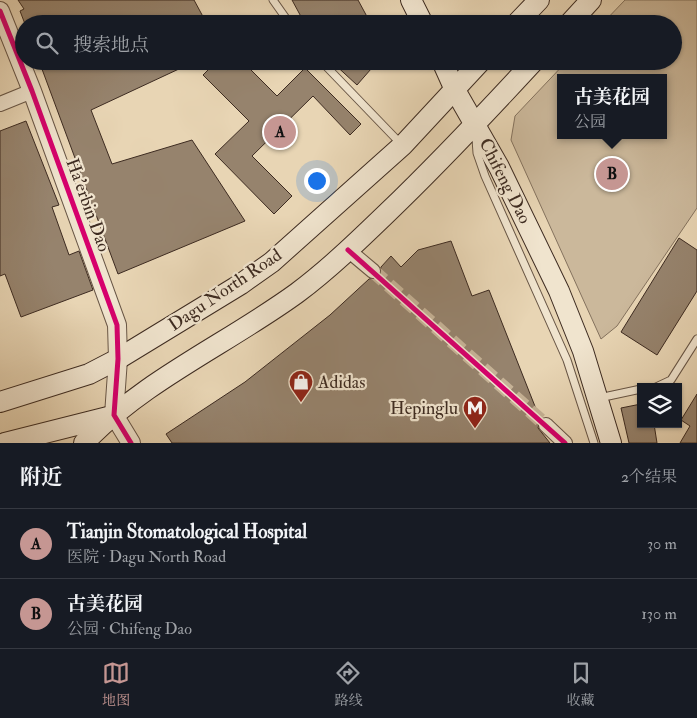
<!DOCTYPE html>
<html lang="zh">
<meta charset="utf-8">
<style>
:root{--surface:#171b24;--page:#20242c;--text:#f1f3f6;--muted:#9ea1a6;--line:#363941;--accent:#c59692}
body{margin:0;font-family:"IM FELL Double Pica","Noto Serif SC",serif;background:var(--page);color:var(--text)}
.controls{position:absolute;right:15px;bottom:15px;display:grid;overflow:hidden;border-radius:0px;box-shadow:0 1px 4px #0004}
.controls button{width:45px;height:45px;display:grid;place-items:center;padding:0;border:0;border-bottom:1px solid var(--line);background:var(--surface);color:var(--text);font:25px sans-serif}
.you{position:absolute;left:316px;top:180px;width:18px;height:18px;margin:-12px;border:4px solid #fff;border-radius:50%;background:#1a73e8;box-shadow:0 0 0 8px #1a73e833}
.badge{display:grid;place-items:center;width:32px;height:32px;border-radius:50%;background:var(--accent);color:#111;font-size:16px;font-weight:700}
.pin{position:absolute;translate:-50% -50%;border:2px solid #fff;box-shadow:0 1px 5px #0006}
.popup{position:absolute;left:557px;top:74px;width:110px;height:65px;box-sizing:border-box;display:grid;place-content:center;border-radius:0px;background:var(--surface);filter:drop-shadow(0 1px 4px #0005);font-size:16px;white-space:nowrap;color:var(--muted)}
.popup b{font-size:19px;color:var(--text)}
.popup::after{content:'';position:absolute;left:50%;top:100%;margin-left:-10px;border:10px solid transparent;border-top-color:var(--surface)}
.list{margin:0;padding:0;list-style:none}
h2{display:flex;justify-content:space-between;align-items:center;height:65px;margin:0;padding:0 20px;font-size:21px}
h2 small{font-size:16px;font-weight:400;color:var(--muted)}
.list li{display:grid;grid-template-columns:32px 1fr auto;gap:15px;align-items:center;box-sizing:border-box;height:70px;padding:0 20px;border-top:1px solid var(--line)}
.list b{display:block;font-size:19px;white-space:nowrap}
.list p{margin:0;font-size:16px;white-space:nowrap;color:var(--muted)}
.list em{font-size:16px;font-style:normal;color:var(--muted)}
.icon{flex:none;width:28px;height:28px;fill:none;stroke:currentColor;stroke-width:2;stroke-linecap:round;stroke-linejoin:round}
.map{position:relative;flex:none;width:697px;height:443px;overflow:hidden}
.search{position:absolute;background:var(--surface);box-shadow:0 1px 4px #0004;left:15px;right:15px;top:15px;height:55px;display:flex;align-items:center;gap:12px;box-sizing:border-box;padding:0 18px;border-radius:28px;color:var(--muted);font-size:19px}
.sheet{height:205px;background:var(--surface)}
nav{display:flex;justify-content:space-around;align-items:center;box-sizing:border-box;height:70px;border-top:1px solid var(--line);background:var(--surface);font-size:14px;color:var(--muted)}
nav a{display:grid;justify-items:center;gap:2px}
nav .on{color:var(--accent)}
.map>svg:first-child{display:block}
.green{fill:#cbb89b;stroke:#84725e;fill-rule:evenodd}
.building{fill:#96836d;stroke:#3d2b21}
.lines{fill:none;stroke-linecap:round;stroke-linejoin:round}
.minor-tunnel{stroke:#c6b397;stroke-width:14;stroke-dasharray:14 7;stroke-linecap:butt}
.service-casing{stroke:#685646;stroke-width:9}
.minor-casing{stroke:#685646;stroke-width:16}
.tertiary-casing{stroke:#685646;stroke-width:20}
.secondary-casing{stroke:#3d2b21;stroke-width:22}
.service{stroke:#f0e4ce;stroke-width:7}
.minor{stroke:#f0e4ce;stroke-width:14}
.tertiary{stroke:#f0e4ce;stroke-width:18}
.secondary{stroke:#f0e4ce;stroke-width:20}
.cycleway-casing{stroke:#f0e4ce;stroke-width:8}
.cycleway{stroke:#d6006c;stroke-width:5}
.labels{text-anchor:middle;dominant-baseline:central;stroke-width:4.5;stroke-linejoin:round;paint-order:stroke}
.street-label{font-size:18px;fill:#3d2b21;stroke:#f0e4ce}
.poi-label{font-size:18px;fill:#3d2b21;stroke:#f0e4ce;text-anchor:start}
</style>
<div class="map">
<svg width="697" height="443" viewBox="0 0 697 443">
<rect width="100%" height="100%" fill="#e8d5b4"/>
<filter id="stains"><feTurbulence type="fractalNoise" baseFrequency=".004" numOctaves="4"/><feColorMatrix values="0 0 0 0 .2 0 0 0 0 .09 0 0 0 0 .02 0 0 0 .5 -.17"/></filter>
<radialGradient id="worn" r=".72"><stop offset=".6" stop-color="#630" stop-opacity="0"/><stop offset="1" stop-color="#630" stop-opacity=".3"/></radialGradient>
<path class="green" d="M 625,0 L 697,0 L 697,208 L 617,326 L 601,339 L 511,140 L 515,116 L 567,61 L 673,61 L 673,24 L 602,24 ZM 561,78 L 663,78 L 663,135 L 561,135 Z"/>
<g class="building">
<polygon points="18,0 194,0 207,24 25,24 20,11 24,9"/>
<polygon points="292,0 358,0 371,24 305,24"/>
<polygon points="39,61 72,61 75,69 86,61 196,61 91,110 112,164 192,140 245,221 118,274"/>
<polygon points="217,61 242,61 277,96 305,68 361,124 350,135 313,96 252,156 292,196 274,214 215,154 249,121 203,75"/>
<polygon points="331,61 378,61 357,85"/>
<polygon points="26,121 59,205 52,207 69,255 79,251 93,290 21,317 5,274 0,276 0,131"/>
<polygon points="679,238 697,250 697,291 657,355 621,332"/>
<polygon points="451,241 472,296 489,290 540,419 538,428 550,443 172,443 166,434 245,382 330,315 369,279 379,277 381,267 391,256 401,267 418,250"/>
<polygon points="697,394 697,443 680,443 690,426 681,420"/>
<polygon points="641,404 641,424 654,424 657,443 629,443 621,408"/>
</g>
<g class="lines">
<polyline class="minor-tunnel" points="373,271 546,425"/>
<defs>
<g id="service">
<polyline points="273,0 290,24"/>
<polyline points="321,61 402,145"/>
<polyline points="476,139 477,153 485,176 567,360 594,443"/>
<polyline points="656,387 671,380 697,339"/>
<polyline points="599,398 641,389"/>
</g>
<g id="minor">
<polyline points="0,104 32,91"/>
<polyline points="348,250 373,271"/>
<polyline points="546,425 565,443"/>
</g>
<polyline id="tertiary" points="0,11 32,91 117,325 118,359 114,415 131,443"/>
<g id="secondary">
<polyline points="411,0 423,24"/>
<polyline points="516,24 539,0"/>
<polyline points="569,24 591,0"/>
<polyline points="442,61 455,90 499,167 559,291 583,351 611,443"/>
<polyline points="0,402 89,374 118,359 241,284 272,262 403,145 481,61"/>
<polyline points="5,443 112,416"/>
<path d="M 84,443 C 144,380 227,344 297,293 C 329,269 358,241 387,213 C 438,164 486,113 534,61"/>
</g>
</defs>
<use href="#service" class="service-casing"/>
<use href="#minor" class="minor-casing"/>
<use href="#tertiary" class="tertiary-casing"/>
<use href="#secondary" class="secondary-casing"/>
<use href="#service" class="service"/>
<use href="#minor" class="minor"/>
<use href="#tertiary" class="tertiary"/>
<use href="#secondary" class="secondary"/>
<defs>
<g id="cycleway">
<polyline points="0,11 32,91 117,325 118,359 114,415 131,443"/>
<polyline points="348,250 565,443"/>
</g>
</defs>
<use href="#cycleway" class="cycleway-casing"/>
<use href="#cycleway" class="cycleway"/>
</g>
<defs>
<symbol id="shop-pin" viewBox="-11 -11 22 30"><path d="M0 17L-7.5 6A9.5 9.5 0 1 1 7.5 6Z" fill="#8f2418" stroke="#f0e4ce"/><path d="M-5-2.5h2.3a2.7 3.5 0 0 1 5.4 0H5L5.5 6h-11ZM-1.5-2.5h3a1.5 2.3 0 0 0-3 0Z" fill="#fff"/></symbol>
<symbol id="metro-pin" viewBox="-11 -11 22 30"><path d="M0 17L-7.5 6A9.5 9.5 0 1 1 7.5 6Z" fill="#8f2418" stroke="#f0e4ce"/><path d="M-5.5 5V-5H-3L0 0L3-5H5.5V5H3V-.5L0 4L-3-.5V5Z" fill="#fff"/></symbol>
</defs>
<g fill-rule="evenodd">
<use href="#shop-pin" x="287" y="368" width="28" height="38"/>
<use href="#metro-pin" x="461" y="394" width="28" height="38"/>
</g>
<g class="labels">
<g class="street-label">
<text transform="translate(505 181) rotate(63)">Chifeng Dao</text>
<text transform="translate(88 205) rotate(70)">Ha'erbin Dao</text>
<text transform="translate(225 290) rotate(-34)">Dagu North Road</text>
</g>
<g class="poi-label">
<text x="318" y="382">Adidas</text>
<text x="458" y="408" text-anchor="end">Hepinglu</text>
</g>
</g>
<rect width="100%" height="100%" filter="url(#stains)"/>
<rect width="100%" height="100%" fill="url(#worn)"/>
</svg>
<div class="controls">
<button><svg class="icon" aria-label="layers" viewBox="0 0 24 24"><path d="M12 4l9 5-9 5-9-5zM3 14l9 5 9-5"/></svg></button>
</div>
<div class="you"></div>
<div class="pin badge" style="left:280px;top:132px">A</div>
<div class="pin badge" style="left:612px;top:174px">B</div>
<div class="popup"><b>古美花园</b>公园</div>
<div class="search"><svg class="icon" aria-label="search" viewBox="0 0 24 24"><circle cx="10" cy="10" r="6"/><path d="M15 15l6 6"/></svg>搜索地点</div>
</div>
<section class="sheet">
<h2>附近<small>2个结果</small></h2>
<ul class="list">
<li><span class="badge">A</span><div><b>Tianjin Stomatological Hospital</b><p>医院 · Dagu North Road</p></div><em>30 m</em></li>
<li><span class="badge">B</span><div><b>古美花园</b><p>公园 · Chifeng Dao</p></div><em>130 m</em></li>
</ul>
</section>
<nav>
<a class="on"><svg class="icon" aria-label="map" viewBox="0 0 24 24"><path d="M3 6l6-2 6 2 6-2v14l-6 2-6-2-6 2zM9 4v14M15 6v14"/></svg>地图</a>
<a><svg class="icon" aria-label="directions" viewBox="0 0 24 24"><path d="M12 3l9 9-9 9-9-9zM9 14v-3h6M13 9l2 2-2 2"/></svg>路线</a>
<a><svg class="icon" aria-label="saved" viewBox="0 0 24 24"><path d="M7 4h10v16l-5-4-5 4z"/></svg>收藏</a>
</nav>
